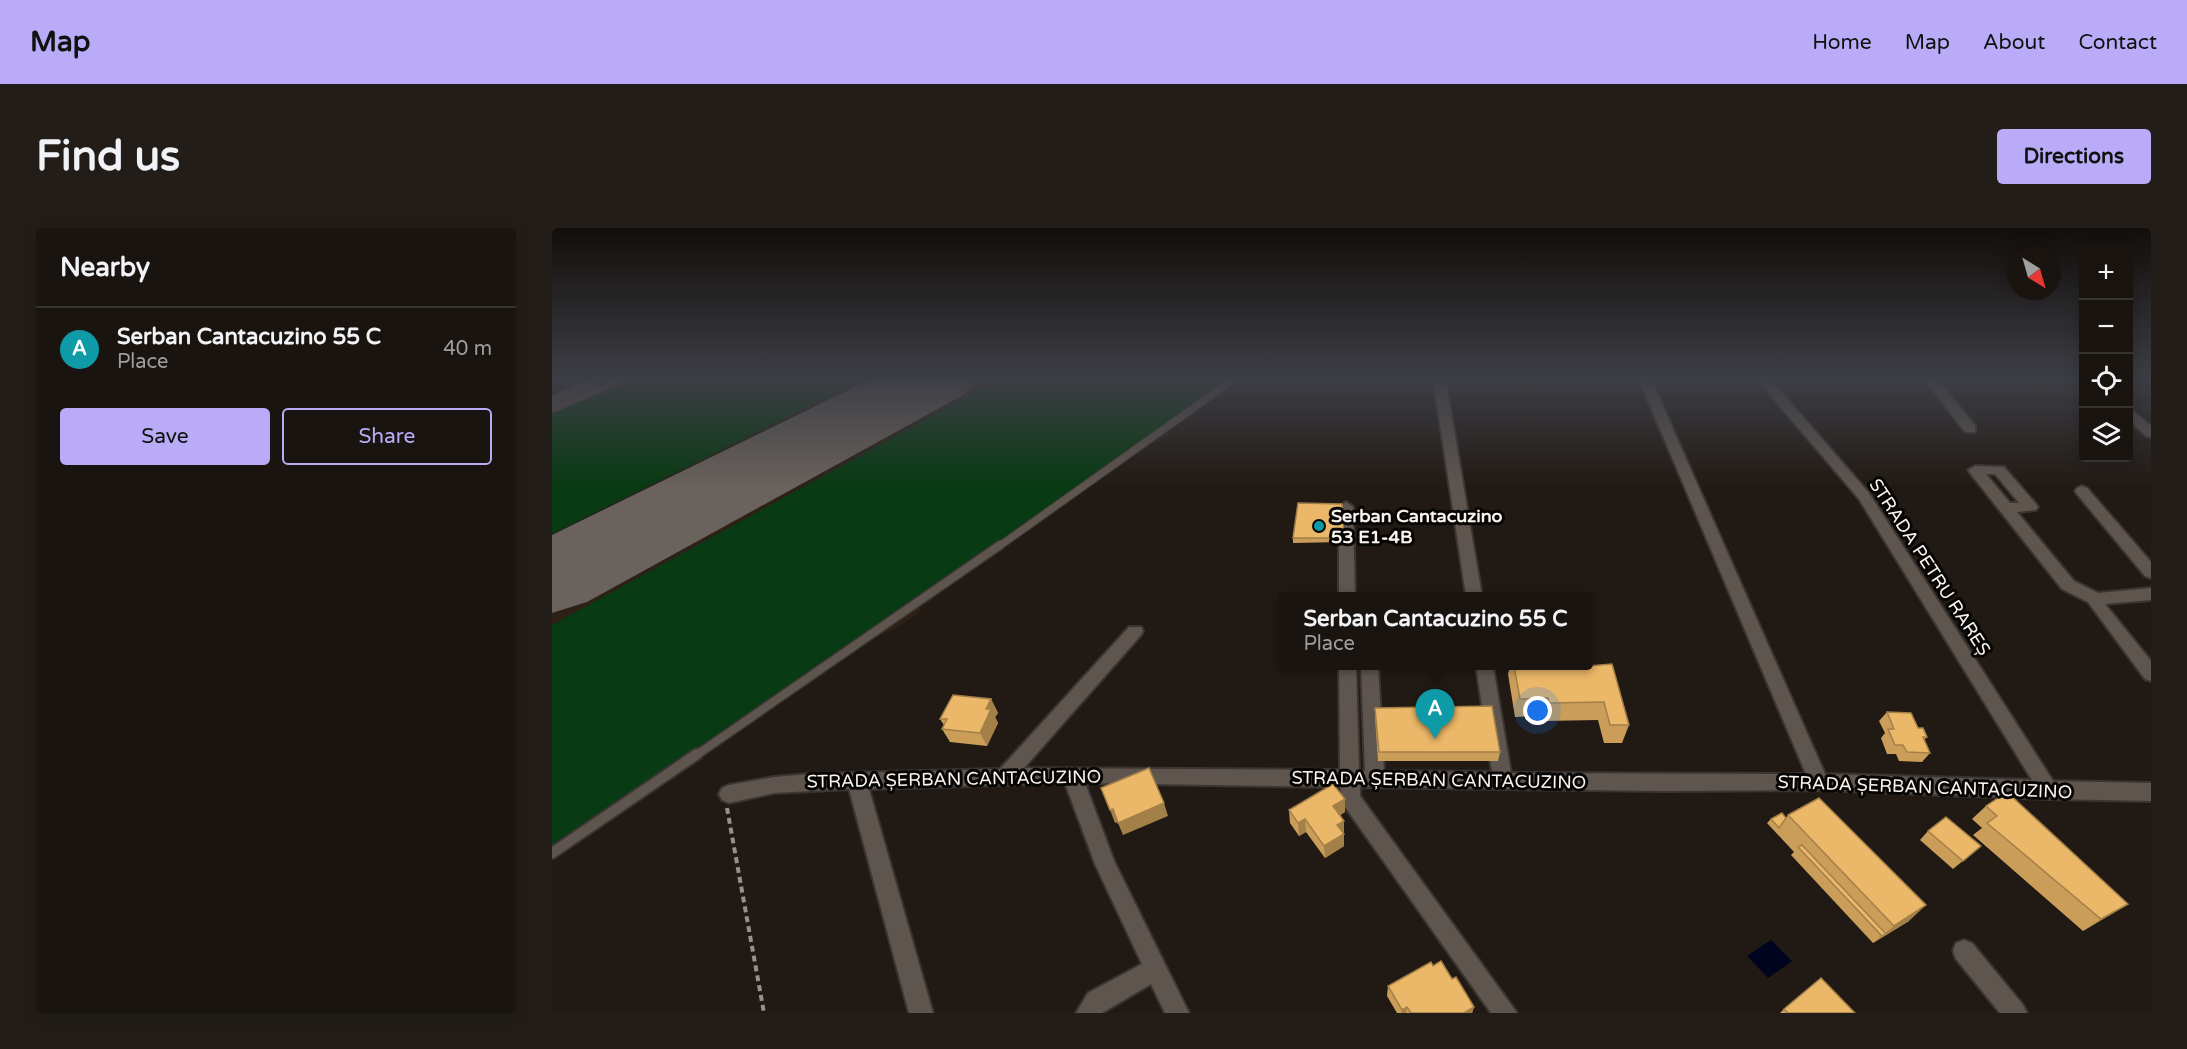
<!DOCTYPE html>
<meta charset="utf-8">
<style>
:root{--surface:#19140f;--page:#221d18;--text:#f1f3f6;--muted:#9f9e9e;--line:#37332f;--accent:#b9abf7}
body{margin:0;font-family:"Varela Round",sans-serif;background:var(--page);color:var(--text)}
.controls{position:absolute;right:18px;top:18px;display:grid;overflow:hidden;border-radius:6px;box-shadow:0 3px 15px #0003}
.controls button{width:54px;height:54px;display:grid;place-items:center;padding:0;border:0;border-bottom:2px solid var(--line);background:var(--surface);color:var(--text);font:30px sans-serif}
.compass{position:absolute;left:1455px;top:18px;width:54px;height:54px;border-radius:50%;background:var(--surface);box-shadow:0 3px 15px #0003;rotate:143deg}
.you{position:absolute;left:986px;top:483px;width:21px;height:21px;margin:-15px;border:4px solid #fff;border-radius:50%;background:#1a73e8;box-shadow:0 0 0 9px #1a73e833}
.badge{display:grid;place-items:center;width:39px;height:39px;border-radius:50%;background:var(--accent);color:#fff;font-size:20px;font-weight:700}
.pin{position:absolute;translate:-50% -50px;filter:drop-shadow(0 2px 3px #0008)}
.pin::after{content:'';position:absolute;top:32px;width:21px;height:18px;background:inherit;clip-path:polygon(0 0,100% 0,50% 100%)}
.popup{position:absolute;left:726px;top:364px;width:315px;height:78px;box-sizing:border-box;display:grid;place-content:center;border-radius:6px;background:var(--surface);filter:drop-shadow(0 2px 4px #0005);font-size:20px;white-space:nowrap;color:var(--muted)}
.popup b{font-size:22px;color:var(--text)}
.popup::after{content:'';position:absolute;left:50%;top:100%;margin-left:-12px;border:12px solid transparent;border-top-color:var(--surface)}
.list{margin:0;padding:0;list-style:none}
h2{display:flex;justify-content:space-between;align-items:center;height:78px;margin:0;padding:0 24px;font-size:26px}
h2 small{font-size:20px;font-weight:400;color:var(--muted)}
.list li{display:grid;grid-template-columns:39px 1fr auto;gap:18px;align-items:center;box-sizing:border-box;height:84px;padding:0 24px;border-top:2px solid var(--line)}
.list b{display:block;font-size:22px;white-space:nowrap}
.list p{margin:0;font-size:20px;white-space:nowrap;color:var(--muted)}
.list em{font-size:20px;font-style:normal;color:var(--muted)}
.actions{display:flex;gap:12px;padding:18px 24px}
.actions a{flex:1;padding:14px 0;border:2px solid var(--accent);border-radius:6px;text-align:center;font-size:21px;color:var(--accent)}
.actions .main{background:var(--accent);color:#111}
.icon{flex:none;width:33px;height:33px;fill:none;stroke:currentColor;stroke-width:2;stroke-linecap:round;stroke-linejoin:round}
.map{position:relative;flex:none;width:1599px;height:785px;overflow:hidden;border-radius:6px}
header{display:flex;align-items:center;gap:36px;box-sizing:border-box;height:84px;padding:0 30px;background:var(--accent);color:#111}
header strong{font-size:28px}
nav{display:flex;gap:33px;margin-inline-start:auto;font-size:21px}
.intro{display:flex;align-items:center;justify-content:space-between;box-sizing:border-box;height:144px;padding:0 36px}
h1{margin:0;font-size:42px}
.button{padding:15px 27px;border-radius:6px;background:var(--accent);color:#111;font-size:21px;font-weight:700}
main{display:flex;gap:36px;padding:0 36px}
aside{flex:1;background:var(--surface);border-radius:6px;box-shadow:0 3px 15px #0003}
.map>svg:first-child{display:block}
.built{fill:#2c2017}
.green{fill:#083a13}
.water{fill:#00041f}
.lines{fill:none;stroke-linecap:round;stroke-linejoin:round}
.runway{fill:#69625d;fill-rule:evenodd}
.lane-far2-casing{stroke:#3a3532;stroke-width:9}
.lane-far1-casing{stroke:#3a3532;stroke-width:11}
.lane-casing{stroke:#3a3532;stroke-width:14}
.street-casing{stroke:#3a3532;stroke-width:4}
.path{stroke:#97918c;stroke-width:4;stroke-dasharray:6 4;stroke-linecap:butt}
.lane-far2{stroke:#5e554f;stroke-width:7}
.lane-far1{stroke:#5e554f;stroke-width:8}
.lane{stroke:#5e554f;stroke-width:10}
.street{fill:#5e554f;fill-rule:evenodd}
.wall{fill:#ca9d59}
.shaded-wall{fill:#a48049}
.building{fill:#ebb768;stroke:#a48049;stroke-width:1.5}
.culture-dot{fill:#0f9aa8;stroke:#080604;stroke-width:2}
.labels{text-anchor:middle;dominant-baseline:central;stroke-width:6;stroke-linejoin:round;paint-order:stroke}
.poi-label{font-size:18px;font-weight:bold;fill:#f9f4f0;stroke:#080604;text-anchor:start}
.street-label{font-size:18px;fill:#f9f4f0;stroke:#080604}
</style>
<header>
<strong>Map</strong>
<nav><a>Home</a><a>Map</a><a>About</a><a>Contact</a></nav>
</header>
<div class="intro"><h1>Find us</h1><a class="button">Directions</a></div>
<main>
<aside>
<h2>Nearby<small></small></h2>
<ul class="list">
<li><span class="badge" style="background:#0f9aa8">A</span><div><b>Serban Cantacuzino 55 C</b><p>Place</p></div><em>40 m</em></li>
</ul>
<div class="actions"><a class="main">Save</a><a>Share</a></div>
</aside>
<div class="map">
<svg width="1599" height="785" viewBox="0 0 1599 785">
<rect width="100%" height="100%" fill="#211a14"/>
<polygon class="built" points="64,149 688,149 620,199 622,202 605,215 598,215 500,287 369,378 367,385 340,403 327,407 0,631 0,176"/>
<g class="green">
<polygon points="79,149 316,149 0,306 0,183"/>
<polygon points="451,149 681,149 289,427 0,621 0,397"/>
</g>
<polygon class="water" points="1219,712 1240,733 1216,750 1195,728"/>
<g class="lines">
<polygon class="runway" points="323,149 424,149 413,166 35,374 0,385 0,307"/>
<defs>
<g id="lane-far2">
<polyline points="0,181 76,149"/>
<polyline points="446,319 685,149"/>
</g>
<polyline id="lane-far1" points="143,528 448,317"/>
<polyline id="lane" points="0,625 145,526"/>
<g id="street">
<polygon points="45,149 62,149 0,177 0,168"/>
<polygon points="881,149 893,149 930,368 914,368"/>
<polygon points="1086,149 1098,149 1273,546 1480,552 1307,271 1203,149 1216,149 1317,265 1501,553 1599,555 1599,573 1497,571 1267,562 1113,563 808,559 808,568 965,785 939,785 791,576 788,559 533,555 562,633 637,785 613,785 599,756 550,785 524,785 536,765 590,736 543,636 513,555 317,561 381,785 357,785 297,561 222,565 177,575 170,572 167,566 170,560 177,557 222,549 258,546 448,541 577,399 589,399 591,403 589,407 472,540 788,542 787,438 804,438 807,543 813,543 809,438 826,438 832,543 940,544 924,438 941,438 959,545 1254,546"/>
<polygon points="1371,149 1384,149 1423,198 1423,204 1413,204"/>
<polygon points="1576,179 1599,198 1599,209 1594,208 1576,191"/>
<path d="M 1423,238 L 1452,239 L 1484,276 L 1486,279 L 1484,282 L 1465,284 L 1522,353 L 1546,365 L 1599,360 L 1599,372 L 1553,376 L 1599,433 L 1599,453 L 1593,451 L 1536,374 L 1510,361 L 1418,245 L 1416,242 ZM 1434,246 L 1443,246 L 1467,275 L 1458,275 Z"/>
<polygon points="1530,258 1535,260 1599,334 1599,350 1593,348 1525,266 1523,263 1525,260"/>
<polygon points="794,274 801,279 803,368 787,368 787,279"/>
<polygon points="1412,712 1420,715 1471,777 1475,785 1448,785 1404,731 1401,723 1404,715"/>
</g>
</defs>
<use href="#lane-far2" class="lane-far2-casing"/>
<use href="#lane-far1" class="lane-far1-casing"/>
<use href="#lane" class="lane-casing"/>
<use href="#street" class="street-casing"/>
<polyline class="path" points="175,580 212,785"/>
<use href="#lane-far2" class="lane-far2"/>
<use href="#lane-far1" class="lane-far1"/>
<use href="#lane" class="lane"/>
<use href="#street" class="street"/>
</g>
<g class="wall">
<polygon points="790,276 792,314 741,315 741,310"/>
<polygon points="958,438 1036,438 1077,497 1070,515 1052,515 1046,492 992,493 991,488 963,489 956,446"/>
<polygon points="439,471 446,485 443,489 446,495 435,518 398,514 390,501 392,497 388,491"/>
<polygon points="823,480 948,524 946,533 826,533 823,489"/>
<polygon points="1335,484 1375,509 1372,512 1378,525 1370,534 1347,533 1344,526 1335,526 1329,510 1333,505 1327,493"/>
<polygon points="793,571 793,584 788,587 792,593 792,618 773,630 754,604 747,608 738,595 737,582"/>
<polygon points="1434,578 1576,676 1531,703 1421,607 1430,600 1420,591"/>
<polygon points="1236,587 1357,693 1321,715 1239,627 1242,624 1215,595 1219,591 1234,590"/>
<polygon points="1376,603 1429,618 1401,641 1368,612"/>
<polygon points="881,738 900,751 922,779 920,785 845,785 835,768 836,758"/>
<polygon points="1232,781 1303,785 1228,785"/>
</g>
<g class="shaded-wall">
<polygon points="439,471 446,485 443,489 446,495 435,518 428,505 434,481"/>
<polygon points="793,571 793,584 782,591 781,578"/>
<polygon points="612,575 616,588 571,607 566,595"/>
<polygon points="561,581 566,594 563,595 558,582"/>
<polygon points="753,591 754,604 747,608 746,595"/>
<polygon points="792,593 792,618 773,630 772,618 785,597"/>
<polygon points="1576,676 1558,687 1531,703 1549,691"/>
<polygon points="1374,677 1357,693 1321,715 1342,698"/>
<polygon points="855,779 854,785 849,785 850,782"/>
<polygon points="922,779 920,785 912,785"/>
</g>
<g class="building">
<polygon points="746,275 790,276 792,310 741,310"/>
<polygon points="1060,436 1077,497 1058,497 1052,474 997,475 996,470 968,471 962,438 1036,438"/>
<polygon points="401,467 439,471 434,481 439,481 428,505 390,501 395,491 388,491"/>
<polygon points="940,478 948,524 827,524 823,480"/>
<polygon points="1335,484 1359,485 1366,500 1371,500 1375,509 1371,509 1378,525 1355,524 1351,517 1343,517 1336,501 1342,501"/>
<polygon points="597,540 612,575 566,595 561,581 558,582 549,560"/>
<polygon points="781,556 793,571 781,578 792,593 785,597 792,606 772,618 753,591 746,595 737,582"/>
<polygon points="1455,564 1576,676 1549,691 1435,595 1445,588 1434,578"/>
<polygon points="1267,570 1374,677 1342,698 1236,587"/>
<polygon points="1230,585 1234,590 1227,600 1219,591"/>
<polygon points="1394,589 1429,618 1411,633 1376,603"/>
<polygon points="1250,617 1334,706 1330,708 1246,619"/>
<polygon points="889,733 900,751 904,749 922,779 912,785 859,785 855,779 850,782 836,758 879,734 881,738"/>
<polygon points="1269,750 1303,785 1236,785 1232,781"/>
</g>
<linearGradient id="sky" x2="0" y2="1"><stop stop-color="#120e0b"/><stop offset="0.58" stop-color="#3d3e45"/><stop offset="1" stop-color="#3d3e45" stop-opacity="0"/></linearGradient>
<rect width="1599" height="259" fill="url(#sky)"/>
<circle class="culture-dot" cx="767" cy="298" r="6"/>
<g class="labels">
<g class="poi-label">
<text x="779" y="288">Serban Cantacuzino<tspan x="779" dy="21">53 E1-4B</tspan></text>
</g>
<g class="street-label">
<text transform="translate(1378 339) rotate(57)">STRADA PETRU RAREȘ</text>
<text transform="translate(402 551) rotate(-1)">STRADA ȘERBAN CANTACUZINO</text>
<text transform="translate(887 552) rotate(1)">STRADA ȘERBAN CANTACUZINO</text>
<text transform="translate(1373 559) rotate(2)">STRADA ȘERBAN CANTACUZINO</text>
</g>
</g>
</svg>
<div class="controls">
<button>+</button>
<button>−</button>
<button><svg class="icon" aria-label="locate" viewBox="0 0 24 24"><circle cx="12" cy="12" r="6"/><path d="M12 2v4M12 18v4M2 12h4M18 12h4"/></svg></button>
<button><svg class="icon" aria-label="layers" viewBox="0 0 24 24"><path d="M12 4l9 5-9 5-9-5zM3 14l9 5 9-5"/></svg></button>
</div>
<svg class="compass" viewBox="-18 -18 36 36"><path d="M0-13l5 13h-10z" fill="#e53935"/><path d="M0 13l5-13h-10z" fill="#9f9e9e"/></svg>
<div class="you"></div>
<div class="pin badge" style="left:883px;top:511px;background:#0f9aa8">A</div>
<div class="popup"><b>Serban Cantacuzino 55 C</b>Place</div>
</div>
</main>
